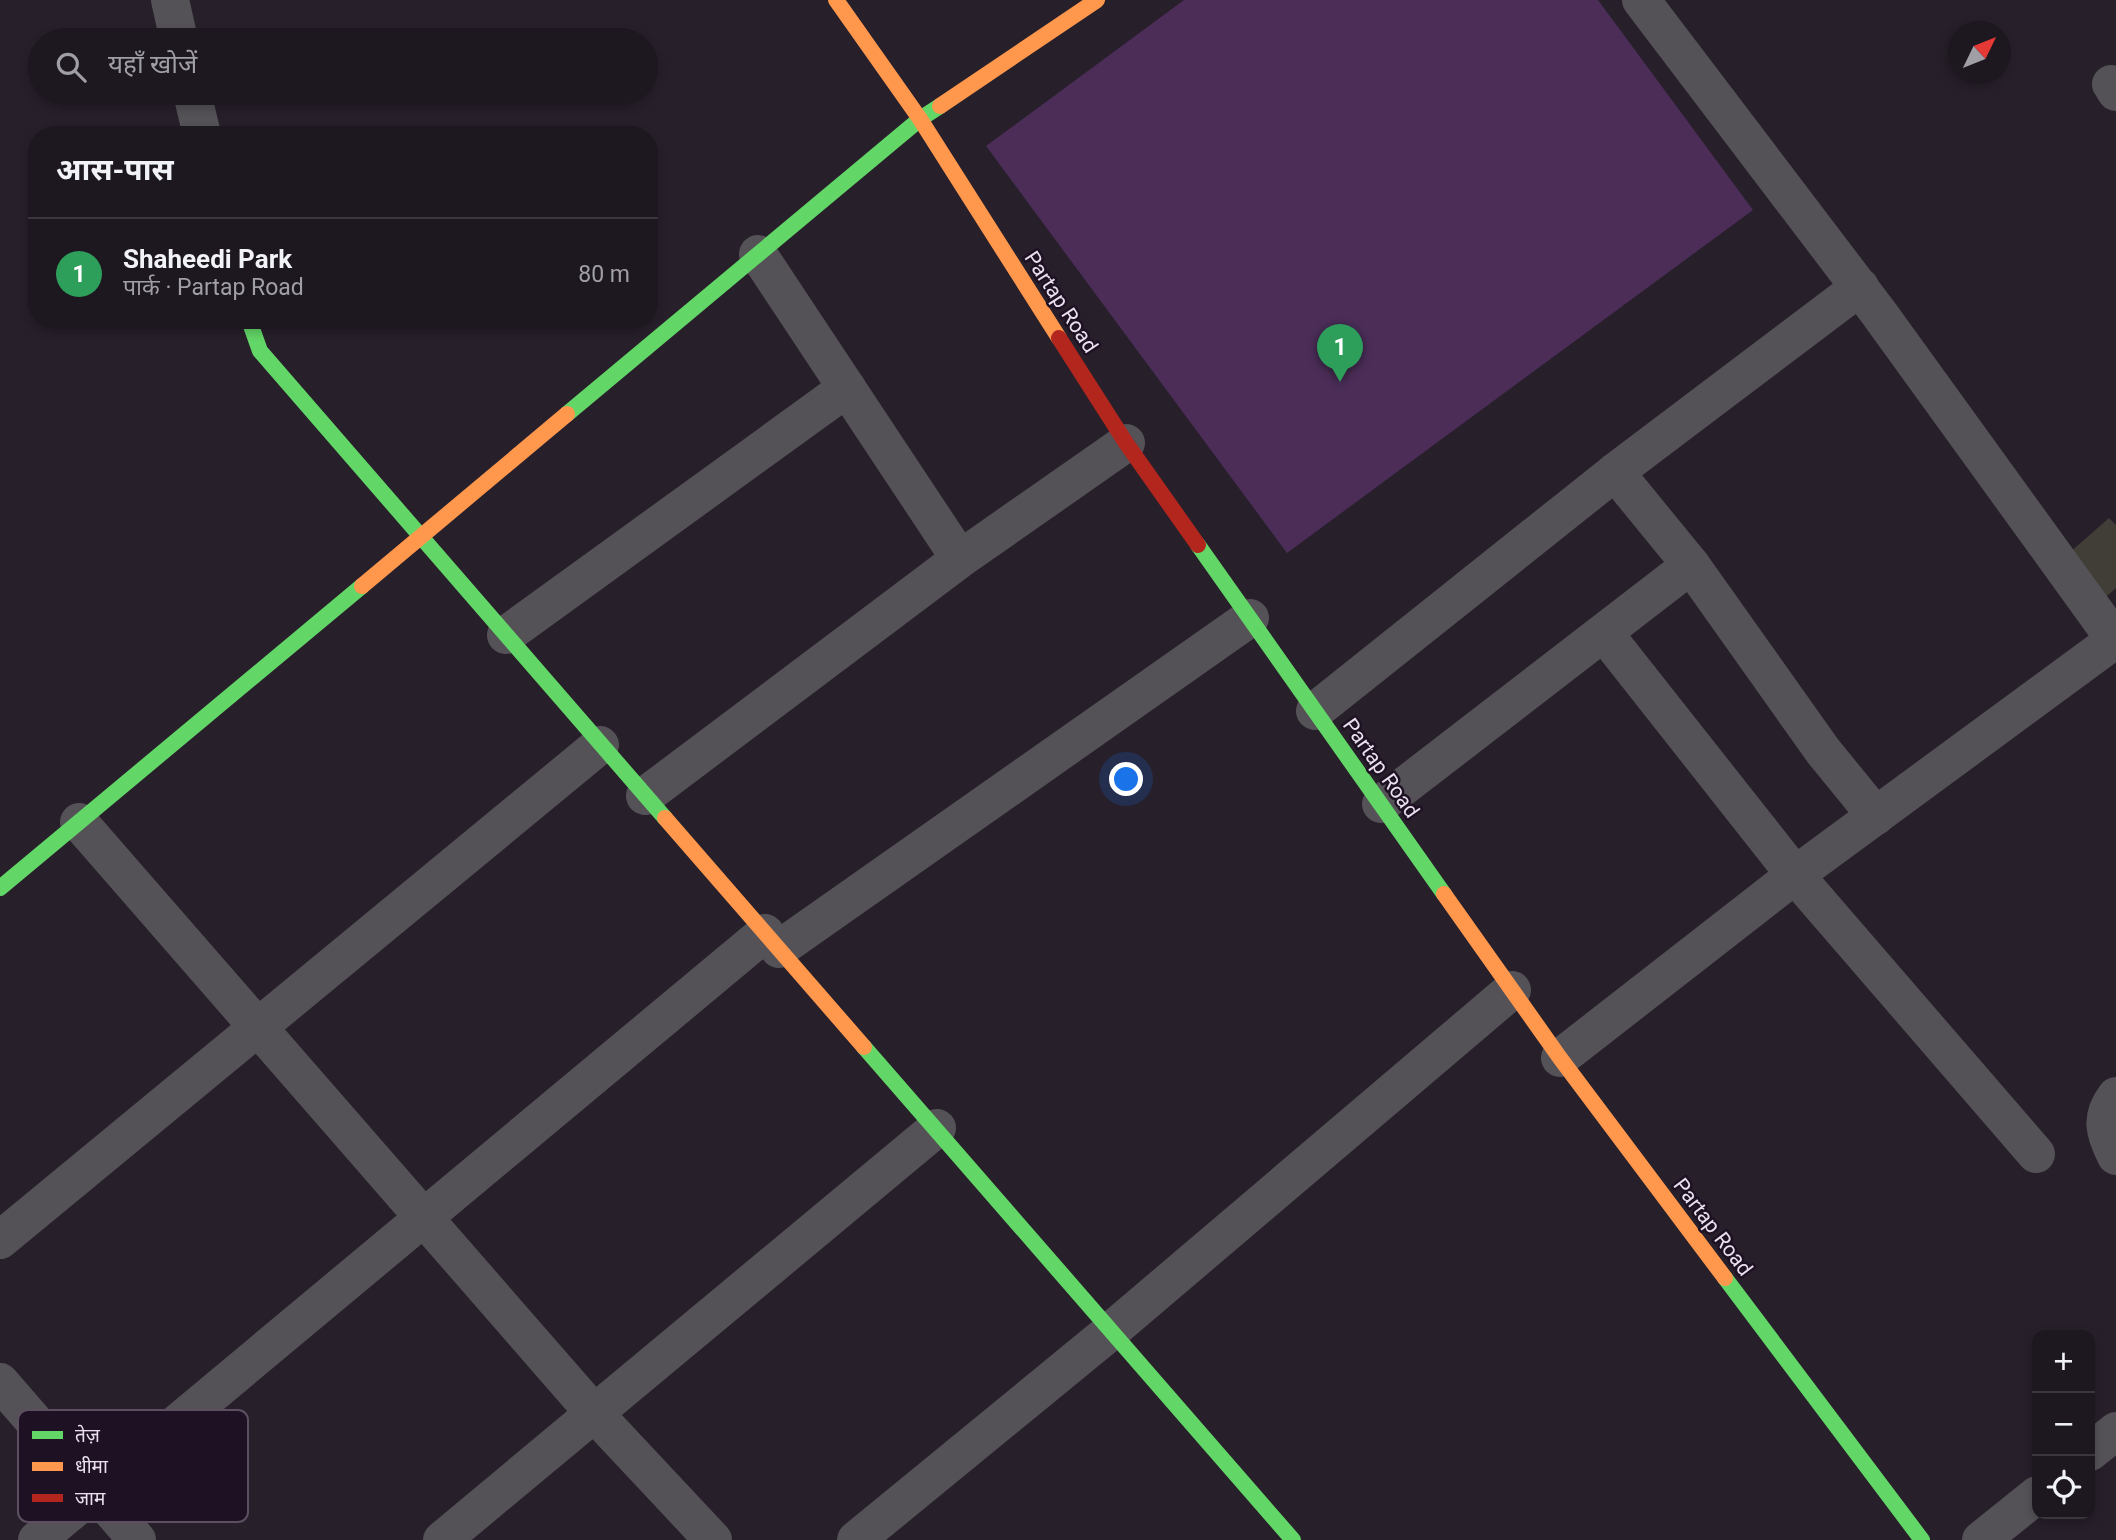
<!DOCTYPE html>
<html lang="hi">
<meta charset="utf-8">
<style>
:root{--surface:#1d1720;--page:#252029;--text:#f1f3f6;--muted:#a09fa5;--line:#3b363e;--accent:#a69da9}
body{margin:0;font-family:Roboto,"Noto Sans Devanagari",sans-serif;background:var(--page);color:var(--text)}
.controls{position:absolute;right:21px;bottom:21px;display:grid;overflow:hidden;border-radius:14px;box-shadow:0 4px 10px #0003}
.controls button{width:63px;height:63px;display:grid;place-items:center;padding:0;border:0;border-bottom:2px solid var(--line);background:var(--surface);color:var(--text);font:35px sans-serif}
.compass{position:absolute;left:1948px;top:21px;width:63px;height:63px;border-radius:50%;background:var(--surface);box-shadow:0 4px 10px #0003;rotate:47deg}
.you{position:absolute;left:1127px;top:780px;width:24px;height:24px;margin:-18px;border:5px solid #fff;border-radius:50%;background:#1a73e8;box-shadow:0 0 0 10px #1a73e833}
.badge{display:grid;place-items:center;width:46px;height:46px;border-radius:50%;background:var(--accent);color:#fff;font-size:23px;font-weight:700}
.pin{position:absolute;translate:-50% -58px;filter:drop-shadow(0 2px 4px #0008)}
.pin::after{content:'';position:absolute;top:37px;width:24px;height:21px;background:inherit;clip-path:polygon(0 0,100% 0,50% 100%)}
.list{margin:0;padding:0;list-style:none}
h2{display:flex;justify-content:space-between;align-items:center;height:91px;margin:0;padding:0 28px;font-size:30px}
h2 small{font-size:23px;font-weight:400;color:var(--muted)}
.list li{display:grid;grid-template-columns:46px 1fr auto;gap:21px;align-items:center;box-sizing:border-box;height:112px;padding:0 28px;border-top:2px solid var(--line)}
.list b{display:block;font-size:26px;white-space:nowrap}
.list p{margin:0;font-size:23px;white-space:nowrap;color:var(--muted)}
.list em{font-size:23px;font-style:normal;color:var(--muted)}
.icon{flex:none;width:38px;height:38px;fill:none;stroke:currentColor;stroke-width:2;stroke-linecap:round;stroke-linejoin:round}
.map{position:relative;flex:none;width:2116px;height:1540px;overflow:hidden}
.search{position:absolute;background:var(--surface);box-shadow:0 4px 10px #0003;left:28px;top:28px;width:630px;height:77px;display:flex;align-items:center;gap:18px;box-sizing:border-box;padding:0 24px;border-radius:38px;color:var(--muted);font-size:26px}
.panel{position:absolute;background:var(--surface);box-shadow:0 4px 10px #0003;left:28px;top:126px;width:630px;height:203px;border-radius:28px}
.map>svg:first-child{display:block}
.green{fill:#4b2d58}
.building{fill:#413e38}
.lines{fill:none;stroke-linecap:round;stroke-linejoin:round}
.street{stroke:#545256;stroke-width:38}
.fast{stroke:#63d668;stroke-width:16}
.slow{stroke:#ff974d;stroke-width:16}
.jam{stroke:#b3261e;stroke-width:16}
.labels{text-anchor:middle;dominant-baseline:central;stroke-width:5;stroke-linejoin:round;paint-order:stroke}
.street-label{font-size:21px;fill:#eae1ee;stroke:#1e1124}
.key{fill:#1e1124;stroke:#5b4f61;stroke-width:2}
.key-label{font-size:19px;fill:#eae1ee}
</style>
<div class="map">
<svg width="2116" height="1540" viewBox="0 0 2116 1540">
<rect width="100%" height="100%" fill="#271f2a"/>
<polygon class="green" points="1184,0 1598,0 1753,210 1287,553 986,146"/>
<polygon class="building" points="2109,518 2116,525 2116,588 2098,604 2060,561"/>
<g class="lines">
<g class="street">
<polyline points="170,0 179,40"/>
<polyline points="1641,0 1878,312 2116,641"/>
<polyline points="2111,84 2116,92"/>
<polyline points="192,93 202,135"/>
<polyline points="758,254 960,559"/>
<polyline points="1615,472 1691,565 1823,751 1876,816"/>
<polyline points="1604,633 1795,875 2036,1154"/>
<polyline points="506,635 847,388"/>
<polyline points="1315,711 1615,472 1860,287"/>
<polyline points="645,796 960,559 1126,443"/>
<polyline points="1381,804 1691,565"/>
<polyline points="79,822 594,1413 713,1540"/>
<polyline points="779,949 1250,618"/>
<polyline points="1560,1058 1795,875 2116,639"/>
<path d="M 2116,1096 C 2099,1118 2105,1134 2116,1156"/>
<polyline points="0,1240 600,745"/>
<polyline points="0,1382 137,1540"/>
<polyline points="2090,1452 2116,1431"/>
<polyline points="37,1540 765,933"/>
<polyline points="442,1540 937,1128"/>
<polyline points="856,1540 1111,1331 1512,990"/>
<polyline points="1981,1540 2037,1495"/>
</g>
<g class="fast">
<polyline points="249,320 260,351 665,818"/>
<polyline points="567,414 920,119 940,106"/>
<polyline points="1198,545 1444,894"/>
<polyline points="0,888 362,586"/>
<polyline points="864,1047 1293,1540"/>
<polyline points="1725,1278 1922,1540"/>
</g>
<g class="slow">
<polyline points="836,0 920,119 1059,338"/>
<polyline points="940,106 1097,0"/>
<polyline points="362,586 567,414"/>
<polyline points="665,818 864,1047"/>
<polyline points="1444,894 1560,1058 1725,1278"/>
</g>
<polyline class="jam" points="1059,338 1126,443 1198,545"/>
</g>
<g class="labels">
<g class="street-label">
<text transform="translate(1061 302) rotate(57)">Partap Road</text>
<text transform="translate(1381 768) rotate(55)">Partap Road</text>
<text transform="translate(1713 1227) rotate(53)">Partap Road</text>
</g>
</g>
<rect x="18" y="1410" width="230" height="112" rx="10" class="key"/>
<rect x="32" y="1431" width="31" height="8" fill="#63d668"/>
<rect x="32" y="1462" width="31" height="9" fill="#ff974d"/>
<rect x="32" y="1494" width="31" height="8" fill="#b3261e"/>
<g class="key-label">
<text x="75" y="1442">तेज़</text>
<text x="75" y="1473">धीमा</text>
<text x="75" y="1505">जाम</text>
</g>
</svg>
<div class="controls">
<button>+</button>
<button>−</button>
<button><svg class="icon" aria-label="locate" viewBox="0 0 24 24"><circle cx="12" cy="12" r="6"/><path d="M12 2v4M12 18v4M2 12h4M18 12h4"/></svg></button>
</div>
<svg class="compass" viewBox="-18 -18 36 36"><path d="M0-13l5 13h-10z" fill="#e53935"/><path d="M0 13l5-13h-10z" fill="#a09fa5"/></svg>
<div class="you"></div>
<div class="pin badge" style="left:1340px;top:382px;background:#2e9e5b">1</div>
<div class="search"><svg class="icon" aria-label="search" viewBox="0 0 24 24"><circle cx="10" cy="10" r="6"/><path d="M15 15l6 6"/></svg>यहाँ खोजें</div>
<section class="panel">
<h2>आस-पास<small></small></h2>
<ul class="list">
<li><span class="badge" style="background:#2e9e5b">1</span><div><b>Shaheedi Park</b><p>पार्क · Partap Road</p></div><em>80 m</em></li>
</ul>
</section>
</div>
